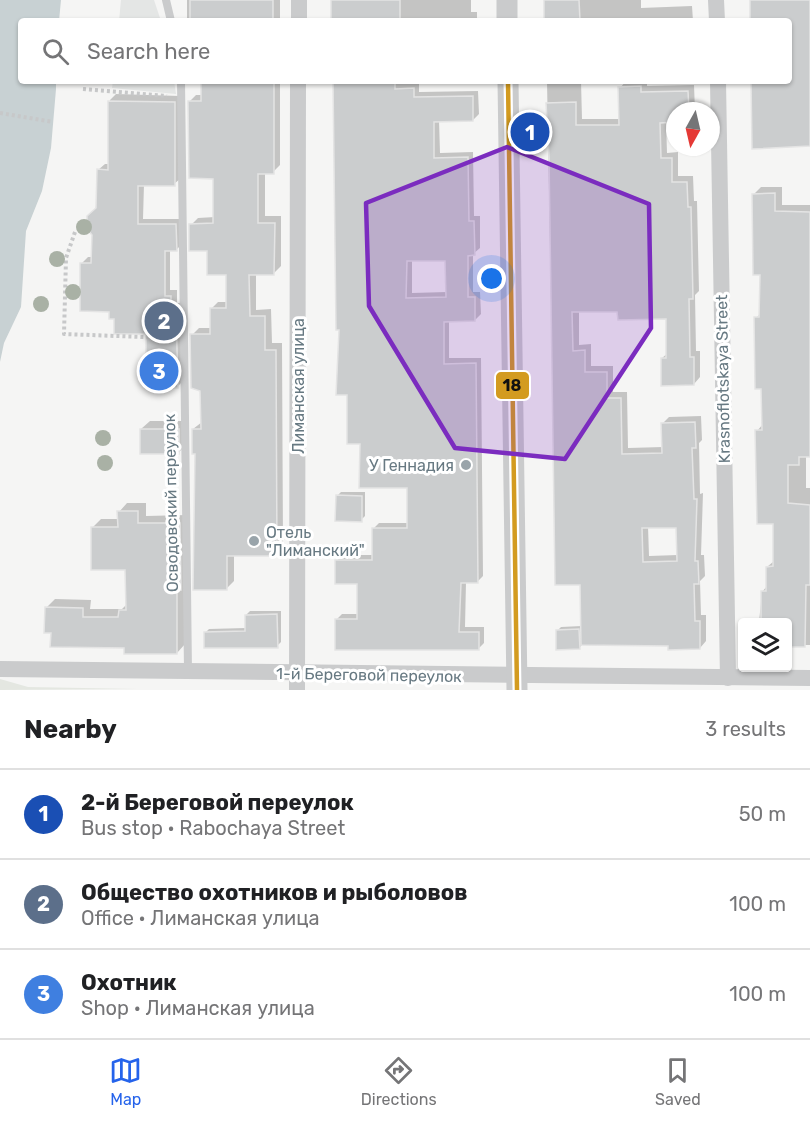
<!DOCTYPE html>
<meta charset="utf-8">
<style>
:root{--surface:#fff;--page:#f6f6f6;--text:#202124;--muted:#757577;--line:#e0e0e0;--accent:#2563eb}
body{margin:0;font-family:Rubik,sans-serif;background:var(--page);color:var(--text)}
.controls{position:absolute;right:18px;bottom:18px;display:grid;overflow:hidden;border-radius:6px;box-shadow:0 2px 4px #0004}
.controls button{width:54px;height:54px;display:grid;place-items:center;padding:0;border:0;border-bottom:2px solid var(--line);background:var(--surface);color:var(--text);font:30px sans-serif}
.compass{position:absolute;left:666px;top:102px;width:54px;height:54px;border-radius:50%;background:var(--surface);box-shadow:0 2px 4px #0004;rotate:188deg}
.you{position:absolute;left:492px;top:279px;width:21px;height:21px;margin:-15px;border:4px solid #fff;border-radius:50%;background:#1a73e8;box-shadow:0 0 0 9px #1a73e833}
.badge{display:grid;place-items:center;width:39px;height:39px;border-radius:50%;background:var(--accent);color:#fff;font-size:20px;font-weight:700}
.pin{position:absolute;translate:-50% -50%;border:3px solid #fff;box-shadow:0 2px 6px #0006}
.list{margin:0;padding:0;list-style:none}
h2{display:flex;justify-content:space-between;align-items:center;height:78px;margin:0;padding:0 24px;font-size:26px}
h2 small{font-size:20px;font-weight:400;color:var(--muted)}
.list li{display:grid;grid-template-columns:39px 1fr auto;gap:18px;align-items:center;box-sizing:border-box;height:90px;padding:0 24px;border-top:2px solid var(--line)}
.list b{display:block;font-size:22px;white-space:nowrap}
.list p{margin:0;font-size:20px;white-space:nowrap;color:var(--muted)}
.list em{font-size:20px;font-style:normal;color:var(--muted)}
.icon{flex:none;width:33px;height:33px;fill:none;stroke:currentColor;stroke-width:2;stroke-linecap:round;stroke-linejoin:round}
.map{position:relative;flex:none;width:810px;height:690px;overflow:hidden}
.search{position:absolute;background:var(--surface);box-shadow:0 2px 4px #0004;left:18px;right:18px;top:18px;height:66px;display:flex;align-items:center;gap:15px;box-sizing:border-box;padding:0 21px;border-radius:6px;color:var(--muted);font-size:22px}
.sheet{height:348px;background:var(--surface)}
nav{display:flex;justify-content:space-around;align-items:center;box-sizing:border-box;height:84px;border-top:2px solid var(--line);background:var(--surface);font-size:16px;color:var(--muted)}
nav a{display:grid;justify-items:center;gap:3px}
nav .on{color:var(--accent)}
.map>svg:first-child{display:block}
.built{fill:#e4e6e5}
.green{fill:#e4e7e1}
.water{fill:#c8d1d3}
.shadow{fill:#0003;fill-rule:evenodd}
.building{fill:#cbcdce;stroke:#e4e4e4;stroke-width:1.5;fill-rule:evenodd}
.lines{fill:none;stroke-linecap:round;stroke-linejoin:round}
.path{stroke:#c7c8c9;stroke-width:4;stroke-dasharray:3 3;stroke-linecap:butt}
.service{stroke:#cacbcc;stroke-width:8}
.minor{stroke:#cacbcc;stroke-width:16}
.tertiary{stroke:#cacbcc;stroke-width:21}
.bus-1-casing{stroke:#fff;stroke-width:9}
.bus-1{stroke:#d39b20;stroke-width:4.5}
.tree{fill:#a9b1a5}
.marked{fill:#7b2cbf;fill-opacity:0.2;stroke:#7b2cbf;stroke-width:4.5;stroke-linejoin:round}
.poi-dot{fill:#99a4aa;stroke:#fff;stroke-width:2}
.labels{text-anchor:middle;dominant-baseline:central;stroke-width:6;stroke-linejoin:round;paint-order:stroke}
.street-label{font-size:16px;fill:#677982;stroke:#fff}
.poi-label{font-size:16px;fill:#677982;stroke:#fff;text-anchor:end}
.line-badge{stroke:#fff;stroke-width:2}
.pale-badge-label{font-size:16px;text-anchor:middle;font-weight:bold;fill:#111}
</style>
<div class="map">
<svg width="810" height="690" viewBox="0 0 810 690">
<rect width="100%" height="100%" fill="#f5f5f4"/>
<g class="built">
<polygon points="121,0 154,0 161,21 119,21"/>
<polygon points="113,81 174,81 176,94 112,88"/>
</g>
<polygon class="green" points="0,679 28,687 138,689 0,690"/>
<polygon class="water" points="0,0 61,0 59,21 21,21 21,81 56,81 56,89 51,148 42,191 26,231 21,307 4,343 0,362"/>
<g class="shadow">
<rect x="187" y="0" width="93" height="21"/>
<polygon points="332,0 471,0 471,12 477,12 477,21 333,21"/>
<polygon points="545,0 641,0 641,8 692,6 693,21 546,21"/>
<polygon points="202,81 280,81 280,165 273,172 265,172 265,216 281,216 281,266 274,273 256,273 256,310 271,309 272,343 282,343 283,547 276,554 234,554 234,581 227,588 193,429 202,422 202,390 192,335 199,328 211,328 211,309 218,302 227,302 228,273 191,225 198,218 215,217 215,177 189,102 196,95 202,95"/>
<path d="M 334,81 L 419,83 L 419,92 L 478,91 L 479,114 L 473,120 L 439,120 L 440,153 L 473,152 L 474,216 L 480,216 L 480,248 L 473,254 L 473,292 L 480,292 L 481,314 L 475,320 L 449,320 L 449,358 L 481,358 L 483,576 L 477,582 L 466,582 L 465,627 L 484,627 L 484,643 L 478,649 L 336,620 L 342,614 L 359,614 L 359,583 L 337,561 L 342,555 L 374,555 L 373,529 L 379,523 L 408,523 L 408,486 L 361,443 L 349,394 L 341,329 ZM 412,259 L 447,259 L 447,292 L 412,293 Z"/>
<path d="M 547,81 L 581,81 L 582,119 L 620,119 L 620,88 L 626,81 L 647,81 L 647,86 L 694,85 L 695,111 L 675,111 L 675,121 L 666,121 L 667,153 L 678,152 L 678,176 L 693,176 L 694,201 L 697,201 L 699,291 L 695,295 L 696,351 L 700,351 L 700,377 L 694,384 L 662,358 L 668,353 L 667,317 L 619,310 L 579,311 L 579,345 L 591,344 L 591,366 L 613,366 L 613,392 L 627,392 L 628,448 L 663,447 L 662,424 L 669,417 L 701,416 L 702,440 L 699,443 L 700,494 L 703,493 L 701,555 L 704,555 L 705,576 L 700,581 L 701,615 L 706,615 L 706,641 L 700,648 L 669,644 L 583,644 L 579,648 L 557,631 L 561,627 L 582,626 L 581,583 L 556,584 ZM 648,526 L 677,526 L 678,555 L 649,556 Z"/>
<polygon points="116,94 180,96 181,178 174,184 144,184 143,219 182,219 182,244 176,250 170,250 170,290 177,290 177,303 182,303 184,380 178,386 148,332 116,318 82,263 88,257 93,257 98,170 105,164 110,164 110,100"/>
<polygon points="761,187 782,187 782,205 810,205 810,455 806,455 806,488 810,488 810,532 774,523 757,431 763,424 763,388 756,318 761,313 761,273 754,194"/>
<polygon points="150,421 187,421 187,444 178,453 141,429"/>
<polygon points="341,492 365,492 365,516 361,520 337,496"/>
<polygon points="127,503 146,503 146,516 188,515 185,644 177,653 126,647 52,632 46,608 55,599 91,600 90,609 122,609 127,604 127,568 92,528 101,519 119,519 119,512"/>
<polygon points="810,558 810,645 788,645 788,622 759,622 762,592 767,586 767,567 774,561"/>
<polygon points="250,611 281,611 281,642 277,646 205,633 209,629 246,628 246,615"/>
</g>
<g class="building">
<rect x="190" y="0" width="83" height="21"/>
<polygon points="331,0 400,0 400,20 331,21"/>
<polygon points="544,0 579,0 580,21 544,21"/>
<polygon points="750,0 810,0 810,146 752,149 751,81 789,81 789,21 750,21"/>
<polygon points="274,81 274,174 258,174 258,223 275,223 274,275 249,275 250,316 265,316 265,350 276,350 277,556 227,556 227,590 193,590 195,454 192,454 192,429 201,429 200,391 191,388 190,334 210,334 210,308 226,308 226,275 207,275 207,251 189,251 189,224 213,223 213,179 189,178 188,101 201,101 201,83"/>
<path d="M 333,81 L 395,81 L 395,89 L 414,88 L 414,97 L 473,96 L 473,121 L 434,122 L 434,158 L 468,157 L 469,221 L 474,221 L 475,255 L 468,256 L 468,297 L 475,297 L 475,321 L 444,322 L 444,364 L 476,363 L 478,583 L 461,583 L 459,632 L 479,632 L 479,650 L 335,650 L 335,619 L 357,619 L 357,584 L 335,584 L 335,560 L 372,560 L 372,528 L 407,528 L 407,488 L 359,488 L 360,444 L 347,444 L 347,395 L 336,395 L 339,330 L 336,330 ZM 407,261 L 445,261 L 446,297 L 406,298 Z"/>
<path d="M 641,86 L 641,92 L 688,91 L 689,111 L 675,111 L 675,122 L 660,123 L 661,158 L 672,158 L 672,182 L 687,182 L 688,207 L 691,207 L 693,299 L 689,299 L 690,357 L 694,357 L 694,385 L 661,386 L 661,358 L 666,358 L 666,319 L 618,320 L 617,312 L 572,312 L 573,351 L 585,350 L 585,372 L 607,372 L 607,398 L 621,398 L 622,454 L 662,453 L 661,423 L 695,422 L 696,448 L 692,448 L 694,499 L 697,499 L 695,561 L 698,561 L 699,584 L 694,584 L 695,621 L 700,621 L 700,649 L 668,650 L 668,646 L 581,645 L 580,585 L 555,585 L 549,156 L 546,103 L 576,102 L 576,125 L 619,125 L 618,87 ZM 642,528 L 676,528 L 677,561 L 643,562 Z"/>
<polygon points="108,101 175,102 175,186 138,186 138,224 176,224 177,251 165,251 165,296 171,296 171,308 176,309 178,388 146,388 146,334 114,334 114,319 109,319 109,312 80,311 80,263 91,263 92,235 87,229 87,216 96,208 97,169 108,170"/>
<polygon points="775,193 775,211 810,212 810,457 799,457 799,465 788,465 788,503 810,505 810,585 806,585 805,647 788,647 788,622 761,622 761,591 766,591 766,567 773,566 773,524 757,524 755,430 762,430 761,389 755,389 754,317 759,317 760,275 753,275 752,194"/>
<rect x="140" y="429" width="39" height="25"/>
<polygon points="336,495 362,496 362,522 335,521"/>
<polygon points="117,511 138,511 138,523 180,523 181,590 177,590 177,654 124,654 124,648 50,647 51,633 44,633 45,607 83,608 83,617 118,617 119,610 126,610 125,570 91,570 91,527 118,527"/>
<polygon points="277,614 278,648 204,648 204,632 245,631 245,615"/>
<polygon points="579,629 580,649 556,650 556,630"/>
</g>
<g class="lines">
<g class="path">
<polyline points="83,89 167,96"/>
<polyline points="0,113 53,122"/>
<polyline points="75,232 66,258 64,334 169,338"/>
</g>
<g class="service">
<polyline points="166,0 171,21"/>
<polyline points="181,81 188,671"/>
</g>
<g class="minor">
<polyline points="716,0 717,21"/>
<polyline points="299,21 299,0"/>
<polyline points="718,81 728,678"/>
<polyline points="0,669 810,678"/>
<polyline points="297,690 298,81"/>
</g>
<g class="tertiary">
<polyline points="507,0 507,21"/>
<polyline points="508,81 517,690"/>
</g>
<defs>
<polyline id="bus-1" points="508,81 517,690"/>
</defs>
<use href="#bus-1" class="bus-1-casing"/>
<use href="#bus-1" class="bus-1"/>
</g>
<g class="tree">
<circle cx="84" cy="227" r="8"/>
<circle cx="57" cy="259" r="8"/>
<circle cx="73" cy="292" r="8"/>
<circle cx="41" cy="304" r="8"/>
<circle cx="103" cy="438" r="8"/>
<circle cx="105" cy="463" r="8"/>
</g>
<path class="marked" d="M 507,147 L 649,204 L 651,328 L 565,459 L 455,448 L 369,306 L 366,203 Z"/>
<g class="poi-dot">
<circle cx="466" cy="465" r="6"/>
<circle cx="254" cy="541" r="6"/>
</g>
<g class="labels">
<g class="street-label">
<text transform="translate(723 379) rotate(-91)">Krasnoflotskaya Street</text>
<text transform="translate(298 386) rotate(-90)">Лиманская улица</text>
<text transform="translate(171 503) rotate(-91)">Осводовский переулок</text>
<text transform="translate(369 675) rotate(1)">1-й Береговой переулок</text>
</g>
<g class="poi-label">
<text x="454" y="465">У Геннадия</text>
<text x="266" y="532" text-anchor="start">Отель<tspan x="266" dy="18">"Лиманский"</tspan></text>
</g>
</g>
<rect class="line-badge" x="495" y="371" width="35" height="29" rx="6" fill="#d39b20"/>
<g class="pale-badge-label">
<text x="512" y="391">18</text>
</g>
</svg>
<div class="controls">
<button><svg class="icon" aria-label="layers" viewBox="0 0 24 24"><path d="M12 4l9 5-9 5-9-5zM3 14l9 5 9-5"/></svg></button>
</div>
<svg class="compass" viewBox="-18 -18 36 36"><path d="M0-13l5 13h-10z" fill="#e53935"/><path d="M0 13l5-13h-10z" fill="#757577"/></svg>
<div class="you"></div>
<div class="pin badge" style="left:530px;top:132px;background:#1a4fb4">1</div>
<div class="pin badge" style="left:164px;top:321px;background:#5c6f8a">2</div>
<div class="pin badge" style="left:159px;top:371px;background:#3f7fe0">3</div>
<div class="search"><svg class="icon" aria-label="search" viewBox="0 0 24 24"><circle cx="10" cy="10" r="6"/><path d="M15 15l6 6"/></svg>Search here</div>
</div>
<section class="sheet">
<h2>Nearby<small>3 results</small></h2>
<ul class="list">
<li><span class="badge" style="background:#1a4fb4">1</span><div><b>2-й Береговой переулок</b><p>Bus stop · Rabochaya Street</p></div><em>50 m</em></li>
<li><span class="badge" style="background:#5c6f8a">2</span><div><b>Общество охотников и рыболовов</b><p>Office · Лиманская улица</p></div><em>100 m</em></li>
<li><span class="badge" style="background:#3f7fe0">3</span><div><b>Охотник</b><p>Shop · Лиманская улица</p></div><em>100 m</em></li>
</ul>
</section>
<nav>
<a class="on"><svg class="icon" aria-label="map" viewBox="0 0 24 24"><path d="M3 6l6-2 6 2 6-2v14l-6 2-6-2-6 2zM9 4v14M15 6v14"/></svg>Map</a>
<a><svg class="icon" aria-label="directions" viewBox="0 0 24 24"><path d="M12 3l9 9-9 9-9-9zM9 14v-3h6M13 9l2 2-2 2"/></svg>Directions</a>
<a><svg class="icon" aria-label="saved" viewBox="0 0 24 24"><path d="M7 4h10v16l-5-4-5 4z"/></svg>Saved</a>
</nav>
